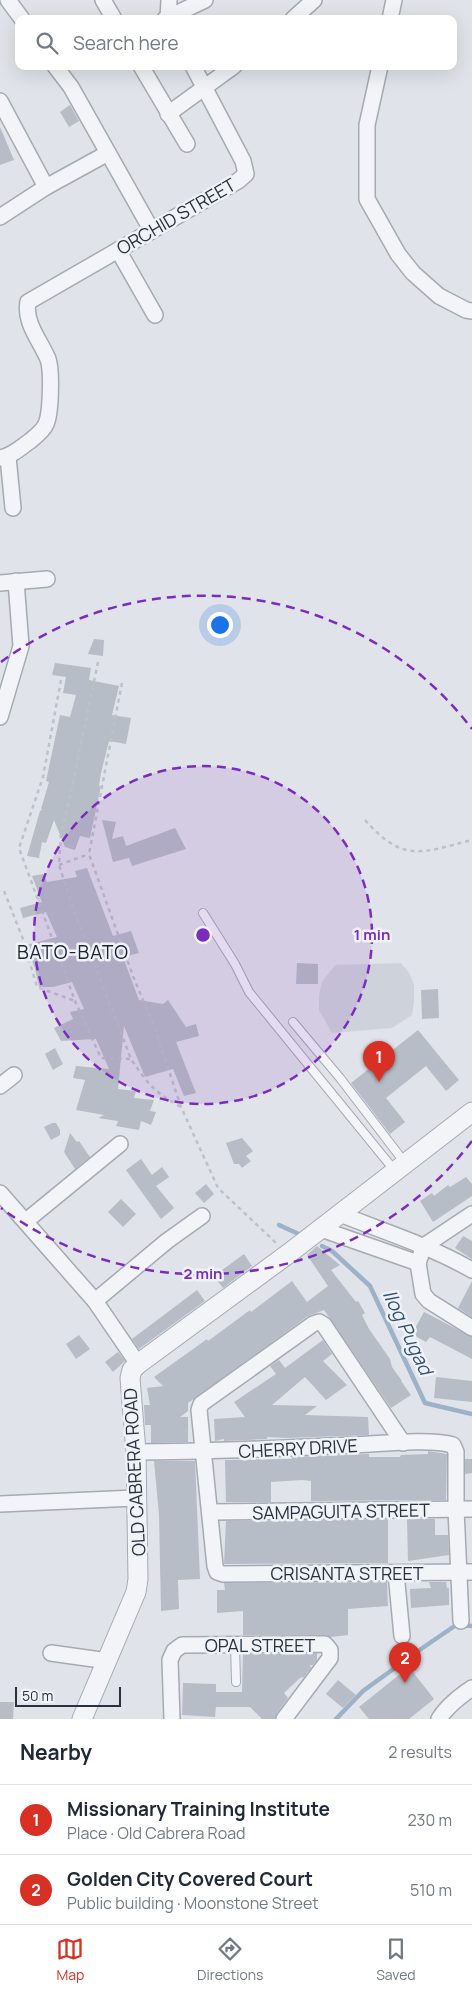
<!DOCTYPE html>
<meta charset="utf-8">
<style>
:root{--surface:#fff;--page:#f2f2f3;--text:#1f2937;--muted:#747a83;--line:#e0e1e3;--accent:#d93025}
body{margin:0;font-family:Manrope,sans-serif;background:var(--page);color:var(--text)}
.scale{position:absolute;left:15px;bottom:12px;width:106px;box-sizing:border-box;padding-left:5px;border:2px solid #283140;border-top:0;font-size:14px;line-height:18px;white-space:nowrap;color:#283140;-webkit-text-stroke:4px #eff2f6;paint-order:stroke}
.you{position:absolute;left:219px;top:624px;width:18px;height:18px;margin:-12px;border:4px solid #fff;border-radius:50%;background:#1a73e8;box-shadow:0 0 0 8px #1a73e833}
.badge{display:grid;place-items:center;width:32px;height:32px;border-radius:50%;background:var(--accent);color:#fff;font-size:16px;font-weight:700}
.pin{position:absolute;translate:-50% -41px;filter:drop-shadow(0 1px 2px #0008)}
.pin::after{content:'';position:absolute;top:26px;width:18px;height:15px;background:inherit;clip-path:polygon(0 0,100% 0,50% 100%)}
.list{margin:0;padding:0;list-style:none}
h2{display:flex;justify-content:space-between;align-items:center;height:65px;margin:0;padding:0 20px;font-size:21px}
h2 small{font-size:16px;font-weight:400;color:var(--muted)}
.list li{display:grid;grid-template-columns:32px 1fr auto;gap:15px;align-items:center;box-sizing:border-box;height:70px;padding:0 20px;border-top:1px solid var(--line)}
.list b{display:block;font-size:19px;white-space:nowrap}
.list p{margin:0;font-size:16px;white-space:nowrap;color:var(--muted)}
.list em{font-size:16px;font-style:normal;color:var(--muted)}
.icon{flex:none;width:28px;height:28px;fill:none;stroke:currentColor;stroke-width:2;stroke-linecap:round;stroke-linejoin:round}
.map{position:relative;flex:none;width:472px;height:1719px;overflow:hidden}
.search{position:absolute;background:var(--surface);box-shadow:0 5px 20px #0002;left:15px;right:15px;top:15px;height:55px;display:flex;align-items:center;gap:12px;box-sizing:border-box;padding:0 18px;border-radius:10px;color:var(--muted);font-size:19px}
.sheet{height:205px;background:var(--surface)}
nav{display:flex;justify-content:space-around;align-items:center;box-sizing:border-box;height:70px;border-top:1px solid var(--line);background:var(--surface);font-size:14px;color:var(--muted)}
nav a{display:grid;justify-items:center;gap:2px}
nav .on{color:var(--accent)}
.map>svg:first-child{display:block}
.built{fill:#ced3db}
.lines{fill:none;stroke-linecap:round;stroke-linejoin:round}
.stream{stroke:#9bb2c9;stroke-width:4.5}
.building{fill:#b7bdc6}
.service-casing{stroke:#a5aab3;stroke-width:10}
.minor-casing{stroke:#a5aab3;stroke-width:18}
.tertiary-casing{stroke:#a5aab3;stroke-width:21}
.path{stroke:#bec1c7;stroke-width:2.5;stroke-dasharray:4 4;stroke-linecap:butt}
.service{stroke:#f3f4f7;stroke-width:8}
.minor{stroke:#f3f4f7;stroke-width:15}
.tertiary{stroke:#f3f4f7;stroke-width:19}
.ring{fill:none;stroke:#7b2cbf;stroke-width:2.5;stroke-dasharray:9 6}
.labels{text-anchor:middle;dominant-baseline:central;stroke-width:5;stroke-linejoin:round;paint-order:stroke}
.street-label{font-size:18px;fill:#283140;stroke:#eff2f6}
.neighbourhood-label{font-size:19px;letter-spacing:1px;fill:#1b2231;stroke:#eff2f6}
.water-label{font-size:19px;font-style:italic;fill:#325174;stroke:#eff2f6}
.centre{fill:#7b2cbf;stroke:#eff2f6;stroke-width:2.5}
.ring-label{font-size:15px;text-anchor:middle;font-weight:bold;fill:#7b2cbf;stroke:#eff2f6;stroke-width:5;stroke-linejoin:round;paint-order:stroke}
</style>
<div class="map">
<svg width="472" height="1719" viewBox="0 0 472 1719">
<rect width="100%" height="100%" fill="#e0e3e9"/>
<polygon class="built" points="401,963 409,973 414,984 414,1002 412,1015 392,1028 332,1033 319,1010 319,995 322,982 335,965"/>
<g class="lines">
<g class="stream">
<polyline points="279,1225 303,1236"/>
<polyline points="322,1246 332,1251 370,1286 425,1403 472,1414"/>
<polyline points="336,1719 363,1691 421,1649 456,1625 472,1626"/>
</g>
</g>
<g class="building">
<polygon points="70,105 79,121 69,127 60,112"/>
<polygon points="0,127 14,160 0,165"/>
<polygon points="94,639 104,640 103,656 88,654"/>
<polygon points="55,663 91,668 89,680 119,686 112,715 131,718 126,744 109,741 101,773 99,786 101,786 90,838 80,836 75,850 65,847 54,820 46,843 42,842 39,858 27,856 40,811 42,810 41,809 49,782 46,781 60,715 70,717 76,695 63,693 66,677 52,675"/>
<polygon points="102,820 116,822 112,839 123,836 126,846 175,828 186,849 132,866 129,858 113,862"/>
<polygon points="87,868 113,936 131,931 139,953 123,957 139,1000 163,1004 168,1000 186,1027 196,1024 199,1036 176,1042 196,1093 184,1096 173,1069 145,1077 124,1026 118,1089 136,1091 134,1098 154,1100 150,1111 156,1112 151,1125 141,1121 139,1130 116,1126 118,1121 98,1118 104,1115 76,1110 85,1080 73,1078 76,1066 109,1069 96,1039 61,1041 54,1028 73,1019 70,1012 84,1009 72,982 53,987 39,987 35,969 26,945 57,937 46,912 23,918 20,908 42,902 32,876 43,874 47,882 77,877 75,871"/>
<polygon points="297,963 318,964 318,984 296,984"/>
<polygon points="438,989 439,1018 422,1019 421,990"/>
<polygon points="418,1030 459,1080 446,1091 426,1066 386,1098 405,1122 390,1134 351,1083"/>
<polygon points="55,1048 63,1064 53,1070 45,1054"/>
<polygon points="52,1123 56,1123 60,1130 60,1135 51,1140 44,1127"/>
<polygon points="70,1133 77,1142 79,1141 90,1157 75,1169 64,1152"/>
<polygon points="242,1138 253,1151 246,1156 251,1161 242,1168 239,1164 234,1164 226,1143"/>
<polygon points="141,1159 152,1175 162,1167 169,1177 156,1186 174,1208 161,1219 126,1170"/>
<polygon points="466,1177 472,1184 472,1196 433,1222 420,1201 432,1193 434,1196 448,1185 450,1187"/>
<polygon points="206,1184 214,1194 204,1203 195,1193"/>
<polygon points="121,1199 136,1214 123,1227 108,1212"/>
<polygon points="463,1236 472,1241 472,1259 455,1248"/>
<polygon points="317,1246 340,1265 331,1270 356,1302 358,1301 365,1313 362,1315 369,1329 390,1359 392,1367 402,1381 401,1381 411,1395 391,1408 324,1310 308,1316 188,1403 188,1411 180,1417 188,1417 188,1442 151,1443 151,1425 145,1425 144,1405 150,1405 147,1388 163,1386 154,1377 207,1339 208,1341 250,1310 251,1312 292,1281 307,1302 328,1286 307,1255"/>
<polygon points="244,1254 252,1266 223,1288 214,1276"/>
<polygon points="472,1281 472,1317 458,1308"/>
<polygon points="197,1290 205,1301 139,1349 132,1339"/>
<polygon points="424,1312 472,1337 472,1359 430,1337 426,1342 412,1334"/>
<polygon points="79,1335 90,1349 76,1359 66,1344"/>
<polygon points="323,1340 332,1354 323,1361 347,1385 326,1400 305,1377 272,1405 317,1406 305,1415 368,1417 369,1435 288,1438 267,1437 267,1439 224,1441 224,1439 215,1441 214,1419 245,1417 234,1402 276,1374 270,1366 279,1360 285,1368"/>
<polygon points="118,1352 125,1361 113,1372 105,1362"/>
<polygon points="436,1377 472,1381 472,1402 434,1398"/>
<polygon points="428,1451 447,1454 446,1500 311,1501 311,1481 302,1480 271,1482 271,1502 226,1502 225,1460 292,1459 292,1457 369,1454 369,1457 400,1457 401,1455 428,1454"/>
<polygon points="465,1459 472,1459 472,1473 465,1474"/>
<polygon points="154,1461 195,1461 200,1579 178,1580 179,1609 161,1611 159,1515"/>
<polygon points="388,1519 388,1563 224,1564 226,1521"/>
<polygon points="407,1519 435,1519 435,1535 448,1535 449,1555 408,1561"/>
<polygon points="387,1582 388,1606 348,1609 348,1635 331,1637 325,1635 243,1635 243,1611 217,1613 217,1590 225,1590 224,1583"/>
<polygon points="429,1582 446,1582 447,1588 449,1588 449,1605 411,1608 410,1589 431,1588"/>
<polygon points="317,1653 317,1660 313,1665 310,1665 311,1668 304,1677 300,1678 284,1693 288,1698 277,1713 275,1719 262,1719 250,1707 216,1707 215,1717 182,1715 183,1683 216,1684 216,1692 242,1692 243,1654"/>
<polygon points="409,1667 434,1699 409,1719 369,1719 359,1707"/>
<polygon points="338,1680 356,1695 343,1708 326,1694"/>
<polygon points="0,1702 14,1702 13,1719 0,1719"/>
</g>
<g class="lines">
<defs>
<g id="service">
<polyline points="203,913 235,964 249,992 395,1171"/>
<polyline points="293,1022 340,1078 405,1163"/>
<polyline points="235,1645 236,1682"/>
</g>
<g id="minor">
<polyline points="8,0 22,19"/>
<polyline points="103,0 114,19"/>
<polyline points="165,19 205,0"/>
<polyline points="168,19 169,0"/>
<polyline points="293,19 314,0"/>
<polyline points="390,19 394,0"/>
<polyline points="55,66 71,87 152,231"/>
<polyline points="141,66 187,144"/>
<polyline points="380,66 367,125 367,199 398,254 413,273 439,296 466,310 472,311"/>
<polyline points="0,101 46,187"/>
<polyline points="168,114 234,66"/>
<polyline points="0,217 46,187 108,153"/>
<polyline points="118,250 155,315"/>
<polyline points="8,457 13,508"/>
<path d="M 0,458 C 12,456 20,448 30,441 C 36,436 43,431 46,424 C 51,413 52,370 48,359 C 40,340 24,323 28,302 L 238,181 L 246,174 L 243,161 L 193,66"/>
<polyline points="0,583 47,579"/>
<polyline points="0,717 21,646 16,581"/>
<polyline points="0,1086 14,1075"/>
<polyline points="0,1193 95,1301 138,1364"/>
<path d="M 340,1214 C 385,1232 430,1246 472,1270"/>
<polyline points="472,1214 424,1246 418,1263 423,1294 429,1301 472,1328"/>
<polyline points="26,1221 120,1144"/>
<polyline points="321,1229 418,1263"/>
<polyline points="95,1301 167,1241 202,1216"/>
<polyline points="403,1443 324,1325 319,1322 313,1324 201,1404 199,1410 215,1566 217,1572 223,1574 472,1572"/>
<path d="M 136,1452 C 209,1452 281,1448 354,1445 C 378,1444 431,1438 453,1445 L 456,1452 L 456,1509 L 461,1621"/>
<polyline points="0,1504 135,1498"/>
<polyline points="210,1512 472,1509"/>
<polyline points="396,1573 402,1636"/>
<polyline points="51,1653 108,1661"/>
<polyline points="172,1719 170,1660 174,1651 182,1645 325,1644 330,1650 330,1658 284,1719"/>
<path d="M 439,1719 C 447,1706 459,1697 472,1688"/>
</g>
<polyline id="tertiary" points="82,1719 136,1592 138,1579 136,1452 130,1378 132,1370 138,1364 288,1254 472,1112"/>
</defs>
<use href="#service" class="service-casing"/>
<use href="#minor" class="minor-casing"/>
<use href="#tertiary" class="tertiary-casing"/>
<g class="path">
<path d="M 98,662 L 69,802 L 61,832 L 59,865 L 74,911 L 131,1059 C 147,1083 155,1093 181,1107"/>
<polyline points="61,680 43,777 19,848 75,1001 101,1058 131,1059"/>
<polyline points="122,683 89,854 133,976 155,1029 181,1107 218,1188 276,1243"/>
<path d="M 365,820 C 403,863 421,853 472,840"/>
<polyline points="59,865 89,854"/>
<polyline points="4,891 23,939 37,987 75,1001"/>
</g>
<use href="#service" class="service"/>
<use href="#minor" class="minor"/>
<use href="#tertiary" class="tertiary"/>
</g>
<circle cx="203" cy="935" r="169" fill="#7b2cbf" fill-opacity=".12"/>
<g class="ring">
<circle cx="203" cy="935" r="169"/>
<path d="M472 1141A339 339 0 0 1 1 1208M1 662A339 339 0 0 1 472 729"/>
</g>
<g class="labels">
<g class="street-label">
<text transform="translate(176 216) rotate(-30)">ORCHID STREET</text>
<text transform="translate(298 1448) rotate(-3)">CHERRY DRIVE</text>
<text transform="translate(134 1472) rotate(-93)">OLD CABRERA ROAD</text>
<text transform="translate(341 1511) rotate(-1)">SAMPAGUITA STREET</text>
<text x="347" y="1573">CRISANTA STREET</text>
<text x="260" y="1645">OPAL STREET</text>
</g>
<g class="neighbourhood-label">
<text x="73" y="952">BATO-BATO</text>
</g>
<g class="water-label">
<text transform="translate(408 1332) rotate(65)">Ilog Pugad</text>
</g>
</g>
<circle cx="203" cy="935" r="8" class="centre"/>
<g class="ring-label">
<text x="372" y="940">1 min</text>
<text x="203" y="1279">2 min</text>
</g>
</svg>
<div class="scale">50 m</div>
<div class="you"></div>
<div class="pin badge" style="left:379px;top:1082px">1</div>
<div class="pin badge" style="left:405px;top:1683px">2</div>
<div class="search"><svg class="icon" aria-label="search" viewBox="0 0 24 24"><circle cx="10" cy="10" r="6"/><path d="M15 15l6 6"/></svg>Search here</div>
</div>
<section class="sheet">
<h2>Nearby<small>2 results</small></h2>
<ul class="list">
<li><span class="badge">1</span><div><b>Missionary Training Institute</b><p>Place · Old Cabrera Road</p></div><em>230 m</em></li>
<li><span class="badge">2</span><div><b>Golden City Covered Court</b><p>Public building · Moonstone Street</p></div><em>510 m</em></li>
</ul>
</section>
<nav>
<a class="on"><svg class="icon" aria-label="map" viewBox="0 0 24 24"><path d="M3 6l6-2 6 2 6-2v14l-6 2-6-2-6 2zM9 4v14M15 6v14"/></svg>Map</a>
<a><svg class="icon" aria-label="directions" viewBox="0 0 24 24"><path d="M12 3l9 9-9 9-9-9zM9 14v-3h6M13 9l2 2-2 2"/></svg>Directions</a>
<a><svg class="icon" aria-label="saved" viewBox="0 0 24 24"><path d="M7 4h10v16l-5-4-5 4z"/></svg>Saved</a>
</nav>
